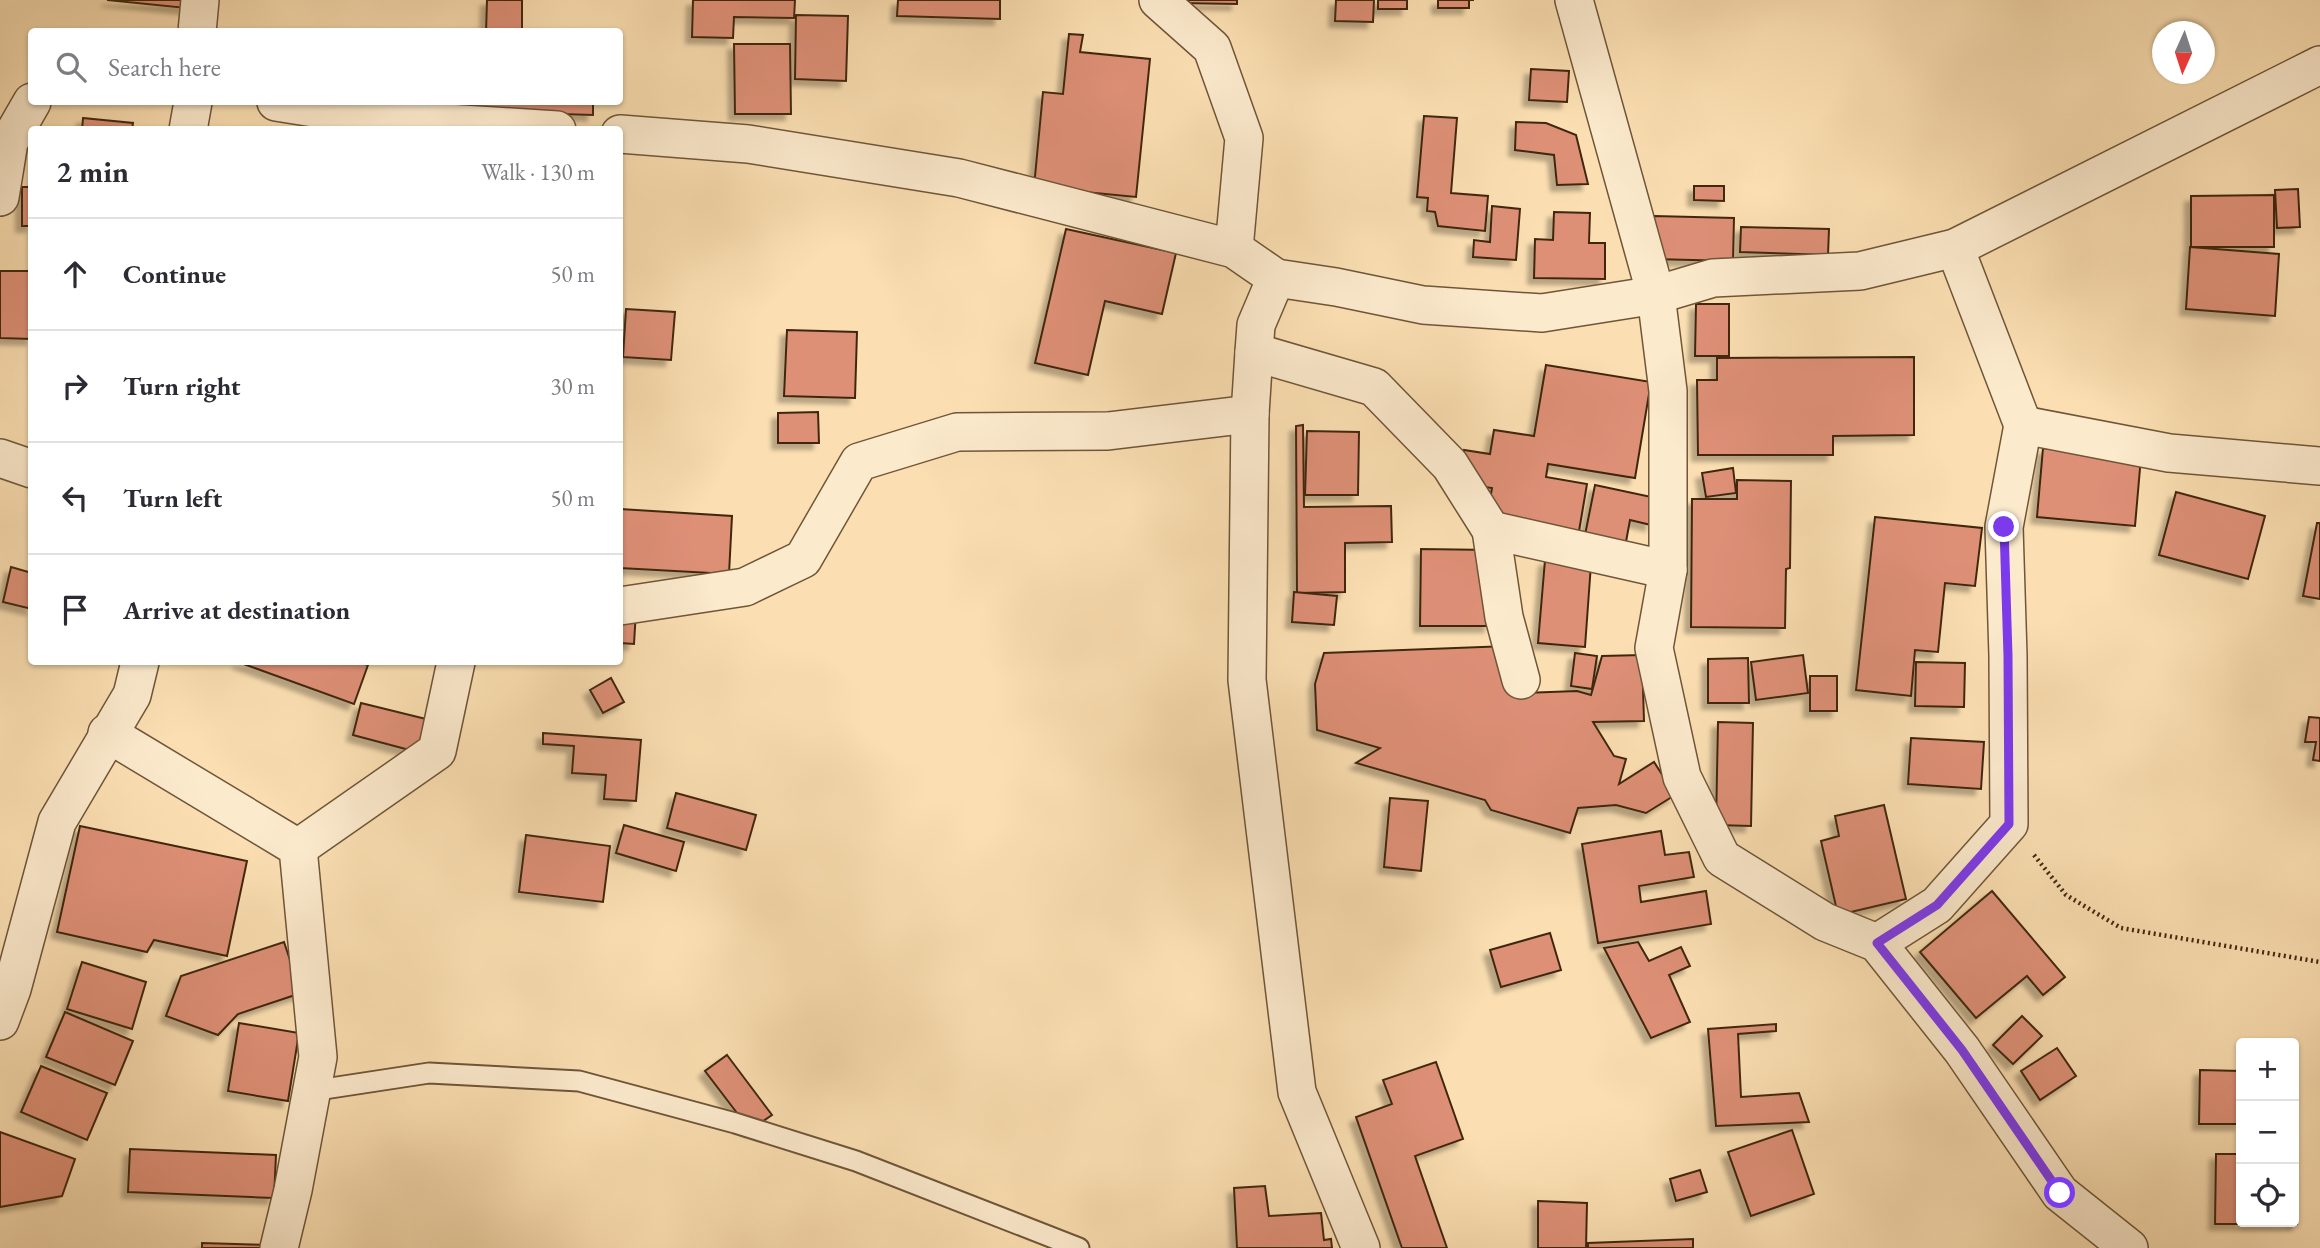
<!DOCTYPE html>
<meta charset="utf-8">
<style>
:root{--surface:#fff;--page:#f7f7f7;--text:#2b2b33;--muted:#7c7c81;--line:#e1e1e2}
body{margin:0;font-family:"EB Garamond",serif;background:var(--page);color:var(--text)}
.controls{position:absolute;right:21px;bottom:21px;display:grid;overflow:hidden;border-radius:7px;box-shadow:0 2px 5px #0004}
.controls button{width:63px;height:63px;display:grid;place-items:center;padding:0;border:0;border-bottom:2px solid var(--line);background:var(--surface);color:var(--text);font:35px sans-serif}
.compass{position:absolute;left:2152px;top:21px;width:63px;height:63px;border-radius:50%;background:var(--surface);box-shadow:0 2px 5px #0004;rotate:183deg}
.stop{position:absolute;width:21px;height:21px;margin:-16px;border:5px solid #7c3aed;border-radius:50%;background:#fff}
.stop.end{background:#7c3aed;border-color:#fff;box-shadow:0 2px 7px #0008}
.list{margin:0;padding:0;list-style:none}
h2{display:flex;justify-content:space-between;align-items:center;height:91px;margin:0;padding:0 28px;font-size:30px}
h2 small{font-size:23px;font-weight:400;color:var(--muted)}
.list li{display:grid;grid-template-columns:46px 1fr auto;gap:21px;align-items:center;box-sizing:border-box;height:112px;padding:0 28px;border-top:2px solid var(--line)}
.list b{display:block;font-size:26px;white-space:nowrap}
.list em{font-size:23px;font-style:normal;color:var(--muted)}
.icon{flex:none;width:38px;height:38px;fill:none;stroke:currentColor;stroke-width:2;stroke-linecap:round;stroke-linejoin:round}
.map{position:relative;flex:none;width:2320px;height:1248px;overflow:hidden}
.search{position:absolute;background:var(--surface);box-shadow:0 2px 5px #0004;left:28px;top:28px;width:595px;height:77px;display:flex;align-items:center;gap:18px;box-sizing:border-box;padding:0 24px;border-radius:7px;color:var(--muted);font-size:26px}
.panel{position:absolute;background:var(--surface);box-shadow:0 2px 5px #0004;left:28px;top:126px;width:595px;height:539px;border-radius:7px}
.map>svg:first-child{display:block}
.building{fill:#de9077;stroke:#402810;stroke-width:2;filter:url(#shadow)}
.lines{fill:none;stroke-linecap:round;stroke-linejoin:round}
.service-casing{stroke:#6f5638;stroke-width:23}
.minor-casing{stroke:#6f5638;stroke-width:40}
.path{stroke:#402810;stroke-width:4.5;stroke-dasharray:2 3.5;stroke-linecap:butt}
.service{stroke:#fceacd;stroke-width:19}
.minor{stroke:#fceacd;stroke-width:37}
.route{stroke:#7c3aed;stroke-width:9}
</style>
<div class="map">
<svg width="2320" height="1248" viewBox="0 0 2320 1248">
<defs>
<filter id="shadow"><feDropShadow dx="-6" dy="6" stdDeviation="2" flood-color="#0004"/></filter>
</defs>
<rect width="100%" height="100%" fill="#fbdfb2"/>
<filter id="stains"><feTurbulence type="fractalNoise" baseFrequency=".00286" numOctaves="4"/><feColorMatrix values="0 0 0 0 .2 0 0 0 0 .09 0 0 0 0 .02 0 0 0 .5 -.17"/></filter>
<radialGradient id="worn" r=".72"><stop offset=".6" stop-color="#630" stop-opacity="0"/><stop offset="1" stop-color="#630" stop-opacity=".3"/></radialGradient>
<g class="building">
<polygon points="107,0 187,0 186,8"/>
<polygon points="487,0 522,0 522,32 486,32"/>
<polygon points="693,0 795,0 794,18 734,17 733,38 692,37"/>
<polygon points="898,0 1000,0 1000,19 897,16"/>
<polygon points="1177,0 1237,0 1237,4 1177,3"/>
<polygon points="1336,0 1374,0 1373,22 1335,21"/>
<rect x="1378" y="0" width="29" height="9"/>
<polygon points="1438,0 1474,0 1469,0 1469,8 1438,8"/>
<polygon points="796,15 848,16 846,81 795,79"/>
<polygon points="1069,34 1083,35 1080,52 1150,59 1136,197 1034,187 1043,92 1063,94"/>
<polygon points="734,44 790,44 791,114 735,114"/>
<polygon points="1531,69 1569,71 1567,102 1529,100"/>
<polygon points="467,102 593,102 593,115 467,111"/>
<polygon points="1424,116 1457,118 1451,193 1488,196 1485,231 1438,226 1435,212 1427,211 1428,198 1417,197"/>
<polygon points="83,118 133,123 132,130 82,130"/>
<polygon points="1516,122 1546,123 1576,135 1588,184 1557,185 1554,155 1515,150"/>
<polygon points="1694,186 1724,186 1724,201 1694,200"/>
<rect x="22" y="187" width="10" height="39"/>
<polygon points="2298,189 2300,227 2277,228 2275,190"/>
<polygon points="2274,195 2274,247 2191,247 2191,196"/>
<polygon points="1492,206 1520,209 1516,260 1473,257 1474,240 1490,242"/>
<polygon points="1554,212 1590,213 1589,243 1605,243 1605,279 1534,278 1535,239 1553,240"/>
<polygon points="1654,216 1734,218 1733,261 1652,259"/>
<polygon points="1741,227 1829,229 1828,255 1740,252"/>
<polygon points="1066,229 1176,253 1162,314 1105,301 1088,375 1035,363"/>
<polygon points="2190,247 2279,254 2275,316 2186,309"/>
<polygon points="0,271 32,271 32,339 0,338"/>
<polygon points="620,271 622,271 621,350 620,350"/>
<polygon points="1696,304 1729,304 1729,356 1695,356"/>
<polygon points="626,309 675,312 671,360 623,357"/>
<polygon points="787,330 857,332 855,398 784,396"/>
<polygon points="1914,357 1914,435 1833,436 1833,455 1698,455 1697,380 1717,380 1717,358"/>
<polygon points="1546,365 1651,382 1635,478 1548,464 1546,477 1587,484 1578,537 1486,522 1492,488 1459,483 1464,450 1490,454 1494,430 1534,436"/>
<polygon points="818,412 819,443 778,443 778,413"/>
<polygon points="1303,425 1304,507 1391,506 1392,542 1345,543 1345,592 1297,593 1296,426"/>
<polygon points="1307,431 1359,432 1358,495 1305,495"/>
<polygon points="2043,448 2141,457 2135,526 2037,517"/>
<polygon points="1733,468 1736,493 1706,497 1702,473"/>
<polygon points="1737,480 1791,481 1790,568 1786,569 1785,628 1691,627 1692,499 1737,499"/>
<polygon points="1595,485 1656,498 1651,525 1630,520 1623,558 1582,550"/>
<polygon points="2176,492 2265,516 2248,579 2159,555"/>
<polygon points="620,509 732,516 729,574 620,568"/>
<polygon points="1875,517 1982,528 1975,586 1945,583 1938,652 1915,650 1911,696 1856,690"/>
<polygon points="2317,523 2320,523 2320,599 2303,596"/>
<polygon points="1421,549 1491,550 1490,626 1420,626"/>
<polygon points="1545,560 1591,564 1585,647 1538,643"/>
<polygon points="11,567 32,573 32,609 3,602"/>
<polygon points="1294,592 1337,596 1334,625 1292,622"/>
<polygon points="620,610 636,611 634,644 620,643"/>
<polygon points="1508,646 1520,693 1577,691 1591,695 1602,656 1642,655 1644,721 1593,722 1614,756 1626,759 1619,784 1654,762 1675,795 1646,813 1616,805 1578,808 1570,833 1491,810 1485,800 1356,763 1380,748 1317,730 1315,684 1324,653"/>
<polygon points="1575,653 1597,656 1592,689 1571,686"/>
<polygon points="1803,655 1808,693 1756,700 1751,662"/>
<polygon points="1748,658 1749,703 1708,703 1708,659"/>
<polygon points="238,662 358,662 368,665 354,704"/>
<polygon points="1916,662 1965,663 1964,707 1915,706"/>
<rect x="1810" y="676" width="27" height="35"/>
<polygon points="611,678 624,702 603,713 590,690"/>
<polygon points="361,703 426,719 417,752 353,735"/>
<polygon points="2309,717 2320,718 2320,761 2313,760 2316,742 2305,742"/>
<polygon points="1718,722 1753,723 1751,826 1716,825"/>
<polygon points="543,733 641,740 636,801 604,799 606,775 572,773 574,746 543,744"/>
<polygon points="1911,738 1984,742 1981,789 1908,784"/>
<polygon points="676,793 756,815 746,850 667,828"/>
<polygon points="1390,798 1428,801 1421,871 1384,867"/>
<polygon points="1884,805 1906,899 1838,915 1821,841 1839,836 1835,816"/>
<polygon points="624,825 684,842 676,871 616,853"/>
<polygon points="80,826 247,861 227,956 154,940 147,952 57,932"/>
<polygon points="1661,831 1665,855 1689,852 1694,877 1639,886 1641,902 1706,891 1711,924 1598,943 1582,844"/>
<polygon points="526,835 610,846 603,902 519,892"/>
<polygon points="1992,891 2065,977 2043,995 2027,976 1976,1018 1920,952"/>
<polygon points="1550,933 1561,970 1501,987 1490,950"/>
<polygon points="284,942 301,993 238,1014 218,1035 166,1016 181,976"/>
<polygon points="1638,942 1649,961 1681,947 1690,966 1669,975 1690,1022 1651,1038 1604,948"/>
<polygon points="82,962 146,982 132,1029 67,1009"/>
<polygon points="65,1012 133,1041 115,1085 46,1057"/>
<polygon points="2022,1016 2042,1036 2013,1064 1993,1045"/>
<polygon points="239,1023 299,1033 288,1101 228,1091"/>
<polygon points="1776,1024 1776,1031 1738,1034 1741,1097 1799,1093 1809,1122 1716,1126 1708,1029"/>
<polygon points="2057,1048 2076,1076 2040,1100 2021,1071"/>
<polygon points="727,1055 772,1115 750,1130 705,1071"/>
<polygon points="1436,1062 1463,1139 1415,1156 1447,1248 1402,1248 1356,1117 1392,1104 1383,1080"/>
<polygon points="41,1066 107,1093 87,1140 21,1112"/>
<polygon points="2200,1070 2241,1071 2241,1124 2199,1124"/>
<polygon points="1792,1130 1814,1194 1751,1216 1728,1152"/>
<polygon points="0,1132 75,1159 62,1196 0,1207"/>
<polygon points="130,1149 276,1155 274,1198 128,1192"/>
<polygon points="2216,1154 2241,1154 2241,1222 2294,1222 2294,1154 2297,1154 2297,1224 2215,1224"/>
<polygon points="1700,1170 1707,1192 1676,1201 1670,1179"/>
<polygon points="1265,1186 1269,1216 1321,1213 1324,1240 1331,1239 1332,1248 1237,1248 1234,1188"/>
<polygon points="1538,1201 1587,1203 1586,1248 1538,1248"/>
<polygon points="1693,1239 1693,1248 1588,1248 1588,1243"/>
<polygon points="202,1243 268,1245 268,1248 202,1248"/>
</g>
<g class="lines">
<defs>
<polyline id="service" points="311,1091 429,1073 579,1081 735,1123 856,1161 1079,1248"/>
<g id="minor">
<polyline points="1158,0 1212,48 1244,138 1234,249"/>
<polyline points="1574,0 1656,295 1668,391 1668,570 1654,648 1682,777 1722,858 1825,922 1877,943 1962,1050 2060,1193 2129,1248"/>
<polyline points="197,32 200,0"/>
<polyline points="276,102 383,119 557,130"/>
<polyline points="188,130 193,102"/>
<polyline points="620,134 748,144 959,178 1234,249 1276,278"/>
<polyline points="0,197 9,142 32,102"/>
<polyline points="1254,352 1374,387 1450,465 1491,530 1504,617 1521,680"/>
<polyline points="2023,425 2169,453 2320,466"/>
<polyline points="0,458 32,469"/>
<polyline points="1491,530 1668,570"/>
<polyline points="620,606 745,587 803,559 859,462 957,432 1108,431 1250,414"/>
<polyline points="107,733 298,848 318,1057 293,1190 279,1248"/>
<polyline points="298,848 437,751 456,662"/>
<polyline points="1877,943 1937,905 2009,824 2008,656 2004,527 2023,425 1955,248"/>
<polyline points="0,1021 12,989 57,822 132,695 140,662"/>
<polyline points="1361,1248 1297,1092 1247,680 1250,414 1254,352 1256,325 1276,278 1336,287 1423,305 1542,313 1656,295 1713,278 1860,271 1955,248 2320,65"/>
</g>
</defs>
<use href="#service" class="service-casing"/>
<use href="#minor" class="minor-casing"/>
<polyline class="path" points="2034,855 2066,895 2121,928 2320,962"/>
<use href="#service" class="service"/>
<use href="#minor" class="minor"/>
</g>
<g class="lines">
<polyline class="route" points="2004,527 2008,656 2009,824 1937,905 1877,943 1962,1050 2060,1193"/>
</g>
<rect width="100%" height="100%" filter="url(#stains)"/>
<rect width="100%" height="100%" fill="url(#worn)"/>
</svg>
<div class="controls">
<button>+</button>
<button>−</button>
<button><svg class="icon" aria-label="locate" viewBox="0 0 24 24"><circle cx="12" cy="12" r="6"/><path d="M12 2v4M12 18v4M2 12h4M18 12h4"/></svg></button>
</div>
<svg class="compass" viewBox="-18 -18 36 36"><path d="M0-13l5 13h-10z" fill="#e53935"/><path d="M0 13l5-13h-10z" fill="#7c7c81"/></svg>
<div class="stop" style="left:2060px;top:1193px"></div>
<div class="stop end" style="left:2004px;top:527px"></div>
<div class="search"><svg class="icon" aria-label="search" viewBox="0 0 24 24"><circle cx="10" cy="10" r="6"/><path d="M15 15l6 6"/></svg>Search here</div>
<section class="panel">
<h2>2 min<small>Walk · 130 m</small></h2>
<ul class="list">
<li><svg class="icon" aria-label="ahead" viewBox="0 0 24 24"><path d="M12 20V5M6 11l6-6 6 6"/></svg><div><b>Continue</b></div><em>50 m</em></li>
<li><svg class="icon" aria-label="right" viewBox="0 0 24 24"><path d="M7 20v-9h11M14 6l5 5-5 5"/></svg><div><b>Turn right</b></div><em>30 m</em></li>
<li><svg class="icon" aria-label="left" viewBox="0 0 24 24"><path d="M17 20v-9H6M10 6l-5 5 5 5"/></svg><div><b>Turn left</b></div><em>50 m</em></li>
<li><svg class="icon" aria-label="arrive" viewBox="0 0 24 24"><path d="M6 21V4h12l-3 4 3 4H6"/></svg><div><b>Arrive at destination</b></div></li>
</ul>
</section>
</div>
